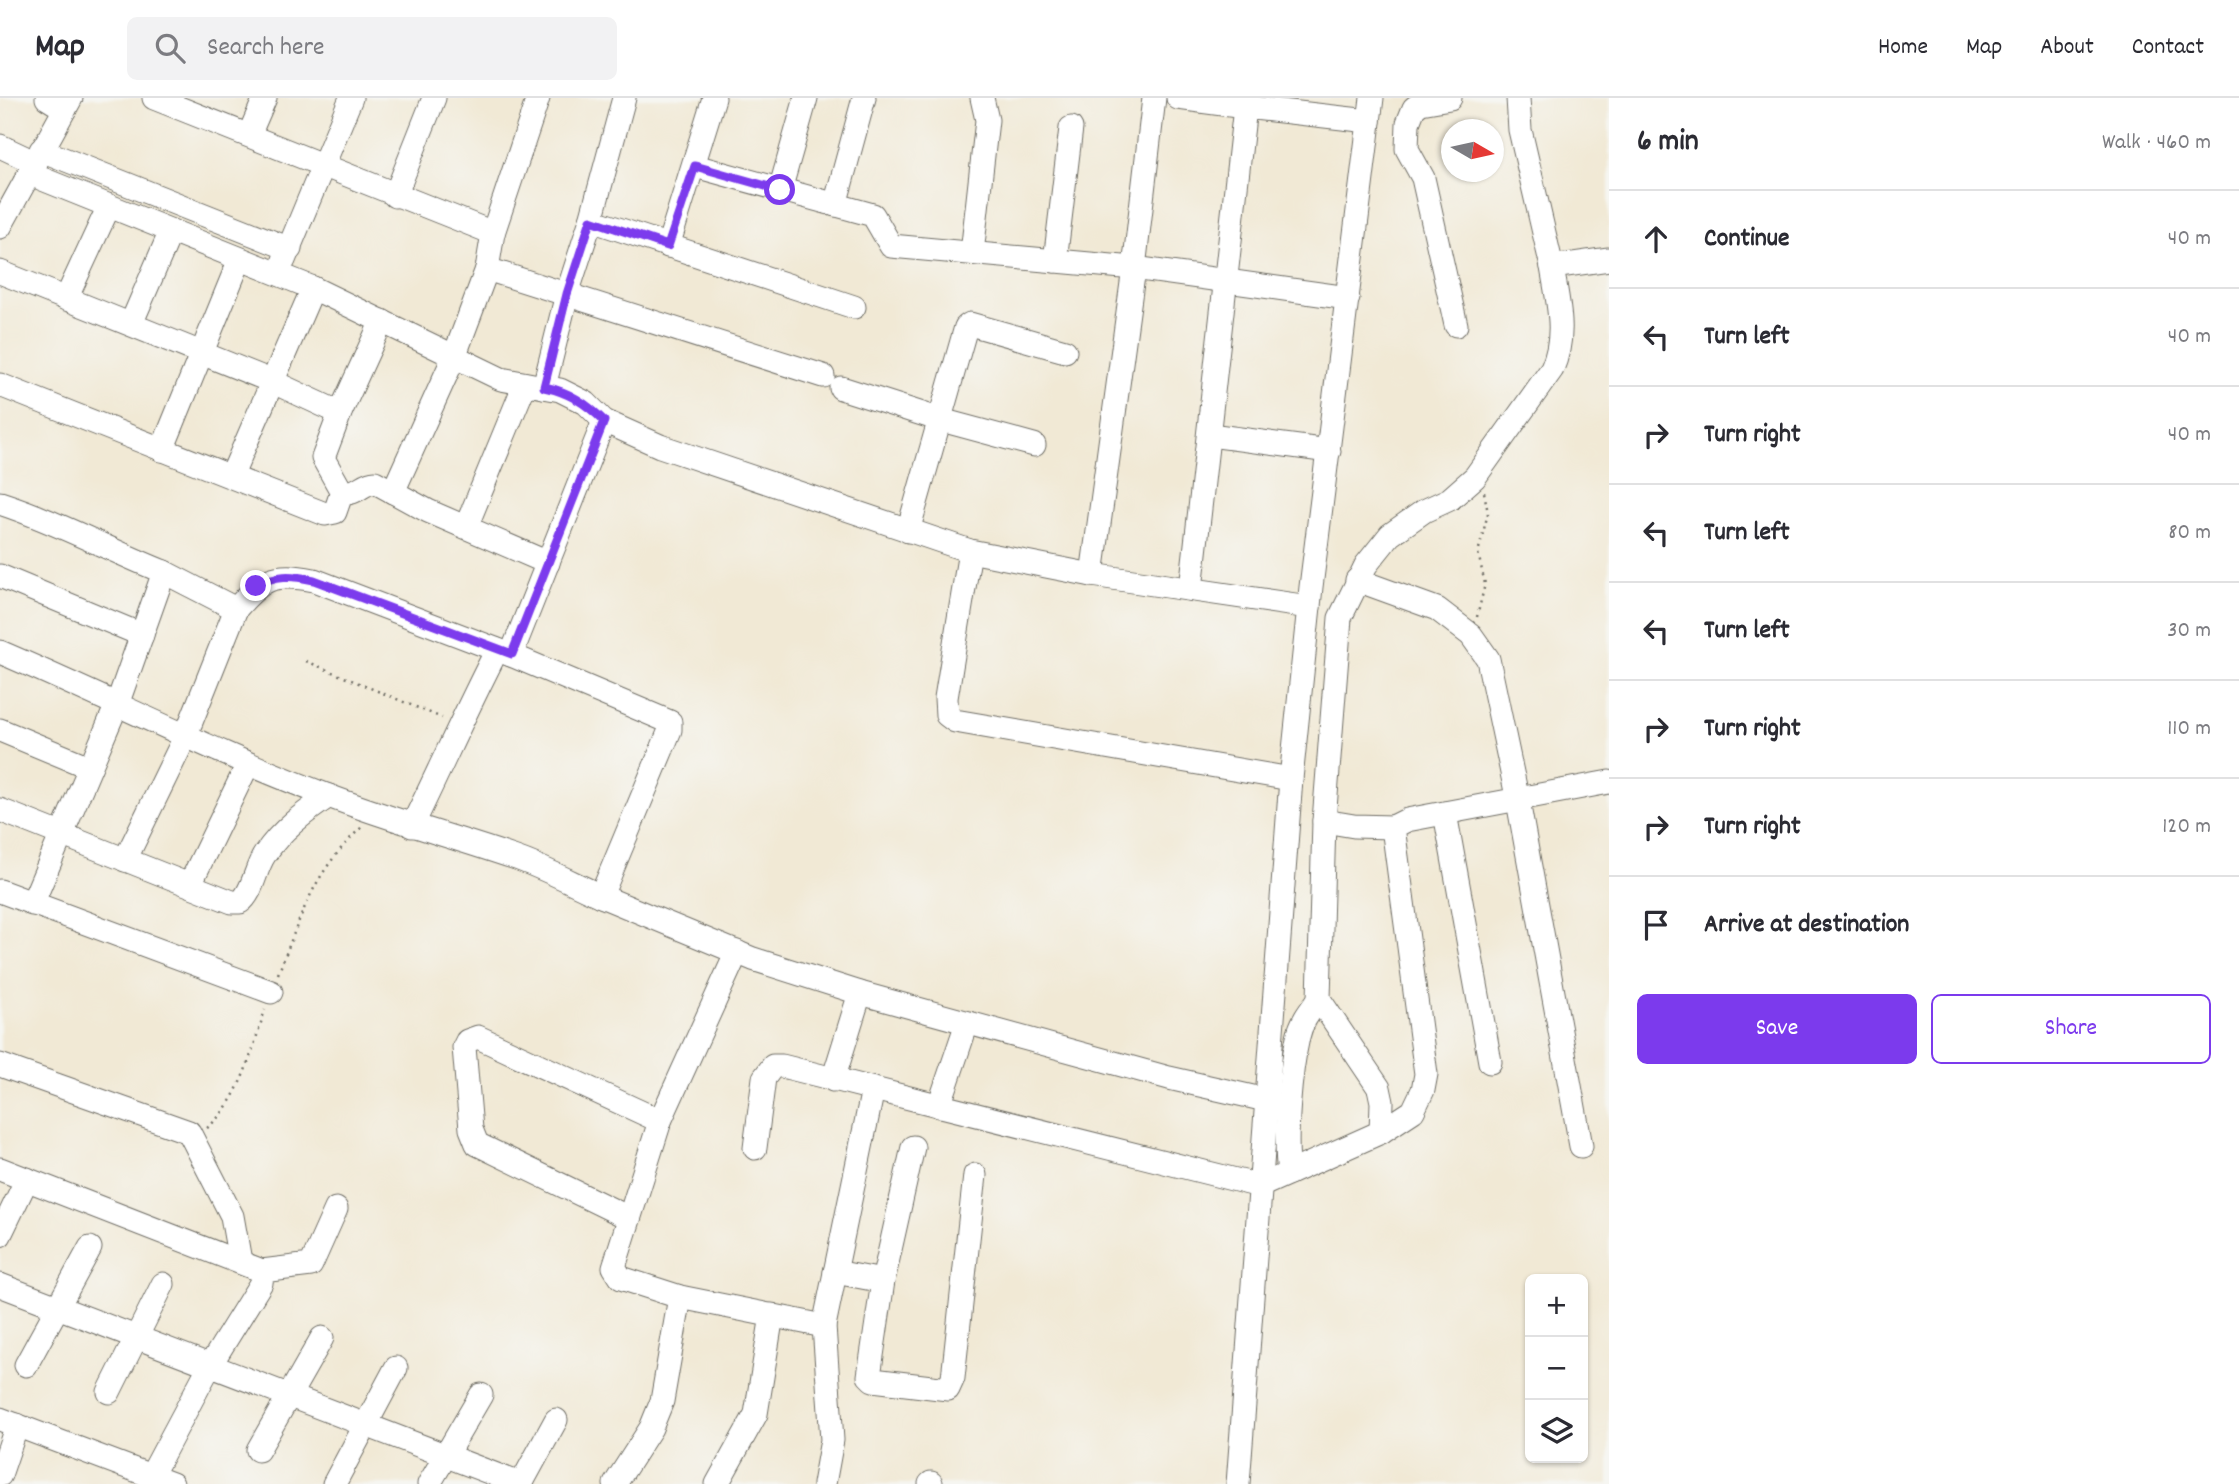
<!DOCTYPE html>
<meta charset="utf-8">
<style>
:root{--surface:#fff;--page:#f2f2f3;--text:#2b2b33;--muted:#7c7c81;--line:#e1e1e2;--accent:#7c3aed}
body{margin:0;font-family:Dekko,sans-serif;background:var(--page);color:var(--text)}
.controls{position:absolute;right:21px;bottom:21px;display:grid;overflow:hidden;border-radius:10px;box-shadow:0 2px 5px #0004}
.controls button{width:63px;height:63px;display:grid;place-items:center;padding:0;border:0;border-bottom:2px solid var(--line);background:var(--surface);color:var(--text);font:35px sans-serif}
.compass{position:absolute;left:1441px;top:21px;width:63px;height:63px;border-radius:50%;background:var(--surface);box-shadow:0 2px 5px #0004;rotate:99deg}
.stop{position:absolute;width:21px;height:21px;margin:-16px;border:5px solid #7c3aed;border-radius:50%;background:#fff}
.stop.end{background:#7c3aed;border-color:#fff;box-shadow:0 2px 7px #0008}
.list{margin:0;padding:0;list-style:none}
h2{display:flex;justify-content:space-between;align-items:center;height:91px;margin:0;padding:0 28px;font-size:30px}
h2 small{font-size:23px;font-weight:400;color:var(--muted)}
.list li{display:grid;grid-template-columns:46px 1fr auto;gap:21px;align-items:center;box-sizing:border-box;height:98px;padding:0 28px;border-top:2px solid var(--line)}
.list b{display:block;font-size:26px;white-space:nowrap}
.list em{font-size:23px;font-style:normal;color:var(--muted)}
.actions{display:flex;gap:14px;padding:21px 28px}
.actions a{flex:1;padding:16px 0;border:2px solid var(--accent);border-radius:10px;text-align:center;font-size:24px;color:var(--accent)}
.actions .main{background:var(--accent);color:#fff}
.icon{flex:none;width:38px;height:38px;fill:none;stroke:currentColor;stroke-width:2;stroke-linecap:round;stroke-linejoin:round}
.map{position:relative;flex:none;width:1609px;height:1386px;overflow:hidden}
header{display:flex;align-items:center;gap:42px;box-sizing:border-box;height:98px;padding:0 35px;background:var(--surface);border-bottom:2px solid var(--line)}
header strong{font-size:33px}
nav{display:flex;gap:38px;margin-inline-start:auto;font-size:24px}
.search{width:490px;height:63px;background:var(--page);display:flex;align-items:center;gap:18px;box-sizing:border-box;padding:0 24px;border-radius:10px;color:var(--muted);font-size:26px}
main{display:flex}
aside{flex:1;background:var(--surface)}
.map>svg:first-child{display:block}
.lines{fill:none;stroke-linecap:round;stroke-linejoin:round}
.minor-casing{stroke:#706e66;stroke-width:25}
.path{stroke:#706e66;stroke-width:2.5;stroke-dasharray:2 5;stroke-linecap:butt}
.minor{stroke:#fff;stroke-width:23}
.route{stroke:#7c3aed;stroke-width:9}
</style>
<header>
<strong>Map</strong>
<div class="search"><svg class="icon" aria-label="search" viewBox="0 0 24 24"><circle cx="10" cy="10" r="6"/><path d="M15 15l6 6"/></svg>Search here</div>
<nav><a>Home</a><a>Map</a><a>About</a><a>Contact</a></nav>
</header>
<main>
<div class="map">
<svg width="1609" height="1386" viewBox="0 0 1609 1386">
<rect width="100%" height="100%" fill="#f6f6f2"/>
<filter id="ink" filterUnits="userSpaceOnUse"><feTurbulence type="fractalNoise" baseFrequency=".0143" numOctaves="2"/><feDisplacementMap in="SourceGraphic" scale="14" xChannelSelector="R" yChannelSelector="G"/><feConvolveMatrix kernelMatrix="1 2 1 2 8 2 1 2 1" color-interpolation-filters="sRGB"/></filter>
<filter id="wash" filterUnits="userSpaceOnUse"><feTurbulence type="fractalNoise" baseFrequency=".00686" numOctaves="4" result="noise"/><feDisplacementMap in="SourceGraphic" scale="28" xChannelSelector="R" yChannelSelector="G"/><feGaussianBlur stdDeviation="1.57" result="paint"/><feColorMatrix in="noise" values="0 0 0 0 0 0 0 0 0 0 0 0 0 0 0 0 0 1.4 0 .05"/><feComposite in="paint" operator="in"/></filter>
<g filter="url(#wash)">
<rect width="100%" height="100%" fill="#f1e9d5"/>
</g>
<g filter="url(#ink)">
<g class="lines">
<defs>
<g id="minor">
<polyline points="47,0 65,11"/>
<polyline points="154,0 493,135 487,171 823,278"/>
<polyline points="1178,0 1245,9"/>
<polyline points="1450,0 1421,5 1414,10 1408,25 1407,51 1423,80 1456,227"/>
<polyline points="1518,0 1520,32 1552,169 1609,161"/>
<polyline points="249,37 265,0"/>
<polyline points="0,48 36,65"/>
<polyline points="41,52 290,151"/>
<polyline points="695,68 873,117 891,148 1134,170 1154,0"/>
<polyline points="30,76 313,190 501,281 560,292 586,305 604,323"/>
<polyline points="780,92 806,0"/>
<polyline points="395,98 434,0"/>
<polyline points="835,107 864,0"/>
<polyline points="591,122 624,0"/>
<polyline points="0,129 71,0"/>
<polyline points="493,135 538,0"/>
<polyline points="668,148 714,0"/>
<polyline points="972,155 987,22 982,0"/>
<polyline points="284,162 351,0"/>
<polyline points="1055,163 1071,30"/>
<polyline points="0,174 271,283 340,315 382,223"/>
<polyline points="66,201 109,108"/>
<polyline points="131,226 171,133"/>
<polyline points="0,287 325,416 335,414 342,394"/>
<polyline points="544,289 567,196 591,122 854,209"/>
<polyline points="841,290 941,322 1034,347"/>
<path d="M 340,315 L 323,360 L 342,394 C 356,398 363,384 375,384 L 428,413 L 548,465"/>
<polyline points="1210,337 1329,353"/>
<polyline points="162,352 240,161"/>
<polyline points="232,377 313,190"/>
<polyline points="393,394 454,259 487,171"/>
<path d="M 0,405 C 56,423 109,452 164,474 L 118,604 L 32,806"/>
<polyline points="466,429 525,286"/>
<polyline points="908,433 966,229 970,226 1065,253"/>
<polyline points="970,453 946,600 947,617 955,623 1291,681"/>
<polyline points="1092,477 1134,170 1348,200"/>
<polyline points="0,478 142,537"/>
<polyline points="1357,482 1437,511 1471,537 1488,561 1518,703 1581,1048"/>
<polyline points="1191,491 1245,9 1369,23"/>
<path d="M 236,511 C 263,480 273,474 314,482 L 511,557"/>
<path d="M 0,554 C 110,601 215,655 326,697 C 388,721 451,738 513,759 C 543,769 572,785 601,798"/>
<polyline points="0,632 89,669"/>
<path d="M 0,712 L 232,804 L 240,804 C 253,795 255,770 265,756 C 282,731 304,715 329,698"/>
<polyline points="1445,715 1490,964"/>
<polyline points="1324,723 1354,728 1393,729"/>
<path d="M 412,728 C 441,669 467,610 497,552"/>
<polyline points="125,762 185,639 236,511 164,474"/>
<polyline points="190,786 248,666"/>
<polyline points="0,793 271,894"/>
<polyline points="737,854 660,1023 614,1169 621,1180 680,1199 824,1228 873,991"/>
<polyline points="0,967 189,1034 232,1118 240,1163"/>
<polyline points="833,982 860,895"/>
<polyline points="1266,1002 1169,980 860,895 753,861 601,798 670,632 670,624 511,557 604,323 660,348 970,453 1092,477 1309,509"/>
<polyline points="939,1008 967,925"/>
<path d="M 1381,1034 L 1382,1004 L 1379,990 L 1319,901 L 1324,723 L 1340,520 L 1366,467 L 1390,437 L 1424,413 L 1450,401 L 1475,379 L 1552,271 C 1567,236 1558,206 1552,169"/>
<polyline points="755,1050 764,980 773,968 782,968 1260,1088 1381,1034 1413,1013 1423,992 1426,976 1393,729 1407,722 1609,684"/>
<polyline points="0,1071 262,1173 261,1185 209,1269 151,1378"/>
<path d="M 1289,1075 C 1284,1040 1290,974 1298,939 C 1301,924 1310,913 1319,901"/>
<polyline points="629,1120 477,1046 471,1031 464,949 467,943 478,939 660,1023"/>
<polyline points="0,1137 27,1081"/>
<polyline points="262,1173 311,1167 336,1111"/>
<polyline points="835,1174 883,1183 913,1049"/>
<polyline points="883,1183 869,1278 873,1282 948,1291 953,1280 975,1077"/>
<polyline points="0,1187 520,1386"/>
<polyline points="26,1267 90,1150"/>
<polyline points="109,1294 163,1186"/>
<polyline points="0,1321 172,1386"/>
<polyline points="258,1352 322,1240"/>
<polyline points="0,1377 17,1327"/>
<polyline points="334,1386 396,1270"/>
<polyline points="429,1386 481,1297"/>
<polyline points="521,1386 556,1322"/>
<polyline points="615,1386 651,1330 662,1303 680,1199"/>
<polyline points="717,1386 756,1316 772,1217"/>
<polyline points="824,1386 832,1342 824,1228"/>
<polyline points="930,1386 931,1385"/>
<polyline points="1238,1386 1291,681 1311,489 1372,0"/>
</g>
</defs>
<use href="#minor" class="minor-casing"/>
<g class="path">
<polyline points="1477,519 1485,486 1478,455 1488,415 1484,394"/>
<polyline points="306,563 442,620"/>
<path d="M 278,876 C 302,816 313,774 362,729"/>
<path d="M 207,1030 C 241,1002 252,952 265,912"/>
</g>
<use href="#minor" class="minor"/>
</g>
</g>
<g class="lines" filter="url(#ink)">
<path class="route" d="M 256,488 C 276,476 291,477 314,482 L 512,556 L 604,323 C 586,305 569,294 544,289 L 567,196 L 591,122 L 668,148 L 695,68 L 780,92"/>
</g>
</svg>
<div class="controls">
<button>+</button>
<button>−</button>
<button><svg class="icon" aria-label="layers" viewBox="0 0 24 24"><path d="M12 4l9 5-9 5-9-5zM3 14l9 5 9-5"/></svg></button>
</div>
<svg class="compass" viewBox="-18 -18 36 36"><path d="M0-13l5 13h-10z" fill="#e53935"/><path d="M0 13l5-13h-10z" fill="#7c7c81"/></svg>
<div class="stop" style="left:780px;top:92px"></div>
<div class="stop end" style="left:256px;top:488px"></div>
</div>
<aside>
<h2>6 min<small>Walk · 460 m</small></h2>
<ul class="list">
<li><svg class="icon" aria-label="ahead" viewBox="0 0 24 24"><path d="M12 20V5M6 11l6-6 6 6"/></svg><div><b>Continue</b></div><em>40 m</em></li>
<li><svg class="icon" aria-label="left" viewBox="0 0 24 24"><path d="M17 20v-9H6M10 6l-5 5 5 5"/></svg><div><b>Turn left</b></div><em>40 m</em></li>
<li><svg class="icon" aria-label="right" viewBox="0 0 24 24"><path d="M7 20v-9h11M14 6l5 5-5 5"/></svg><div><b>Turn right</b></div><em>40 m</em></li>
<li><svg class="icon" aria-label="left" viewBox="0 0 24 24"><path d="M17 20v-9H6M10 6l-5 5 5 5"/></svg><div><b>Turn left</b></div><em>80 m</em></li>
<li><svg class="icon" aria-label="left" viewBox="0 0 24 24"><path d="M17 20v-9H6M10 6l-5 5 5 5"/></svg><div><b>Turn left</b></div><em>30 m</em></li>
<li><svg class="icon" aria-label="right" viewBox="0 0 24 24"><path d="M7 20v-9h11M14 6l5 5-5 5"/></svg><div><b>Turn right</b></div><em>110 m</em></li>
<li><svg class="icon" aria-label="right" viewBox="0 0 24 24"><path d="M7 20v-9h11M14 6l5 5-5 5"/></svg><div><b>Turn right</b></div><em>120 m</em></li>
<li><svg class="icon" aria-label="arrive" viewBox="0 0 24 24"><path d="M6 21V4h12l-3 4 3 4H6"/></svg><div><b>Arrive at destination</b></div></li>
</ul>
<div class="actions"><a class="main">Save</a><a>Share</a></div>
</aside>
</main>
